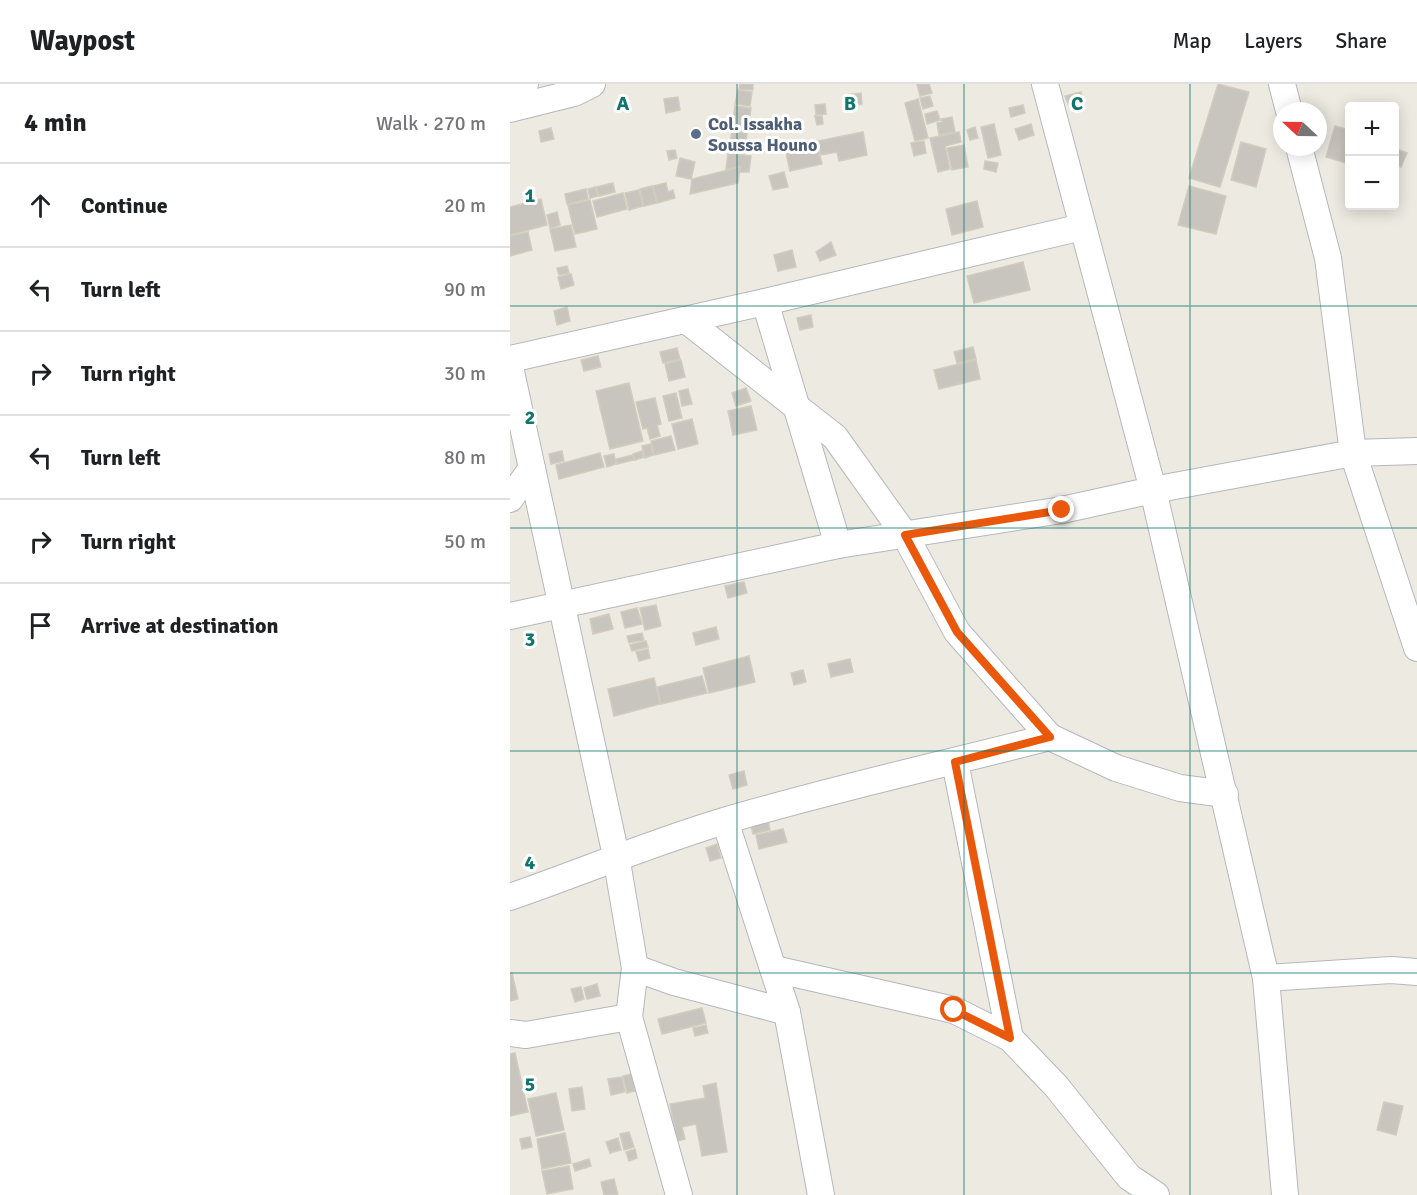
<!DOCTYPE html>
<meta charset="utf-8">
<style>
:root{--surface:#fff;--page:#f2f2f2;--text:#202124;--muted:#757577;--line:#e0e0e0}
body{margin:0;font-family:Signika,sans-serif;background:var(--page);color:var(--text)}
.controls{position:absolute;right:18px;top:18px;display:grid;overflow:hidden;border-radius:6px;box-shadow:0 3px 15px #0003}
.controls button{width:54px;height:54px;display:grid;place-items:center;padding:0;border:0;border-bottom:2px solid var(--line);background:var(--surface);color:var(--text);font:30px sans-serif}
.compass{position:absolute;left:763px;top:18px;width:54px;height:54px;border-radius:50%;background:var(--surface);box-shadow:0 3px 15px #0003;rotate:292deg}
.stop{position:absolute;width:18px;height:18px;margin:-14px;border:4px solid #ea580c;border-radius:50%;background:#fff}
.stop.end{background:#ea580c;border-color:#fff;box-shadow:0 2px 6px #0008}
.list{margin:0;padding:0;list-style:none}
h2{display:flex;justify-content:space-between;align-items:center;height:78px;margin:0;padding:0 24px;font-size:26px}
h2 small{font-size:20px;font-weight:400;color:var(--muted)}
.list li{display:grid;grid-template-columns:39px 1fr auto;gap:18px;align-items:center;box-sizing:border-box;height:84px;padding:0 24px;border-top:2px solid var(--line)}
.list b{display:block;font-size:22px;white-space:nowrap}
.list em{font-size:20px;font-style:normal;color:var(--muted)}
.icon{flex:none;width:33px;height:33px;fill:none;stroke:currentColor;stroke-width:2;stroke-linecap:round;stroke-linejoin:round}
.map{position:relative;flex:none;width:907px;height:1111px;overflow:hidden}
header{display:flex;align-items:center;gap:36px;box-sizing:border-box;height:84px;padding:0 30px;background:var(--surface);border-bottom:2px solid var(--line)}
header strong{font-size:28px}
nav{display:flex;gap:33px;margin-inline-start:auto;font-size:21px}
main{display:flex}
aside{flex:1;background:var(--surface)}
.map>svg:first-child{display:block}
.building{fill:#c8c5be;stroke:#d2ccbf;stroke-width:1.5}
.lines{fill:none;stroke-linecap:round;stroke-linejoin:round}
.minor-casing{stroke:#b4b8bc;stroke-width:28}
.minor{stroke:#fff;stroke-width:26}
.route{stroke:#ea580c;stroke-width:8}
.grid{fill:none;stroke:#0f766e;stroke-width:1.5;stroke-opacity:0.55}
.service-dot{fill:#5c6f8a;stroke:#fff;stroke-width:2}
.labels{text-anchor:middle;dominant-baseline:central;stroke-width:6;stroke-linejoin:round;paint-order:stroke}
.service-label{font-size:18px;font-weight:bold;fill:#4e5e75;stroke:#fff;text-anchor:start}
.grid-label{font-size:20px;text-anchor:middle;font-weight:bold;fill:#0f766e;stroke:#fff;stroke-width:6;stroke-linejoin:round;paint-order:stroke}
</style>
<header>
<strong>Waypost</strong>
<nav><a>Map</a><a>Layers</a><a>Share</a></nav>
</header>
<main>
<aside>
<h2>4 min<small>Walk · 270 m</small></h2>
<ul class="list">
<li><svg class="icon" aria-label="ahead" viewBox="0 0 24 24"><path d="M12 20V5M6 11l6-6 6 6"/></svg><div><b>Continue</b></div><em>20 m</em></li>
<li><svg class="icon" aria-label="left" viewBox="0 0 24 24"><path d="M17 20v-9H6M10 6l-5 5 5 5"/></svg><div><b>Turn left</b></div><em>90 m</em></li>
<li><svg class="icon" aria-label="right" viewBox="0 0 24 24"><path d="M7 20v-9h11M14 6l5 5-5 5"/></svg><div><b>Turn right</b></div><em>30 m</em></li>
<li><svg class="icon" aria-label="left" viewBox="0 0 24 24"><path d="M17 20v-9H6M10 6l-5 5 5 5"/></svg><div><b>Turn left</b></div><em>80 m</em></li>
<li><svg class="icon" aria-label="right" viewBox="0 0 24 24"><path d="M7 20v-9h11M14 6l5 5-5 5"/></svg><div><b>Turn right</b></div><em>50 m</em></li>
<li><svg class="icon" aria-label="arrive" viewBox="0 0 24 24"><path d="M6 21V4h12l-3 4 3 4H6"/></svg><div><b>Arrive at destination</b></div></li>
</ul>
</aside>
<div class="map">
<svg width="907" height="1111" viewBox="0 0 907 1111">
<rect width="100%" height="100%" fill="#edeae1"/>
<g class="building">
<polygon points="230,0 243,0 243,6 229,5"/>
<polygon points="407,0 419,0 422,9 410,12"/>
<polygon points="708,0 739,8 710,103 679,94"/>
<polygon points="228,6 242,8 240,22 225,20"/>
<polygon points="571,8 573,16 558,20 555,12"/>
<polygon points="351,9 352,20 338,22 337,11"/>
<polygon points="420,12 423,22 413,25 410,14"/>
<polygon points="168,13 170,26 156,29 154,15"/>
<polygon points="408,15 418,54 405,57 395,19"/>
<polygon points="315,20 316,30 306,31 305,21"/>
<polygon points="513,21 515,29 501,33 499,24"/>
<polygon points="225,22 241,24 234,70 219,68"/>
<polygon points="427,27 430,36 417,40 415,30"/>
<polygon points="305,32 312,32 313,40 307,41"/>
<polygon points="442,33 445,48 429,51 427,39 432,38 431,35"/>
<polygon points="484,40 491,71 478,74 471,43"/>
<polygon points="521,40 524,51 509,56 505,45"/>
<polygon points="825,42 840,46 840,80 816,73"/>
<polygon points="465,43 468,54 460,56 457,46"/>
<polygon points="41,44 44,55 31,58 29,47"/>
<polygon points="353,48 357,71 329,77 327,68 311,71 308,57"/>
<polygon points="449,48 451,58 435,62 440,85 428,88 420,54"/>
<polygon points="306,56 312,80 280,87 275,64"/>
<polygon points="414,57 416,69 404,72 401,59"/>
<polygon points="731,58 756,65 746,103 721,96"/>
<polygon points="454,61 458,83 442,86 437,64"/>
<polygon points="884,64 897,69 891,83 884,80"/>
<polygon points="165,66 167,74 159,76 157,67"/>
<polygon points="218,69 241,72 239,88 230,88 231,82 216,86"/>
<polygon points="170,74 185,78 181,95 166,92"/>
<polygon points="475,77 488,79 486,88 474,85"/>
<polygon points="230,83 228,99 180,110 182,95"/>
<polygon points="274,88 278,103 263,106 259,92"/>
<polygon points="103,99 105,108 89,112 86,103"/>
<polygon points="156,99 158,108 163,106 165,114 147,119 143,102"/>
<polygon points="142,102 147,119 134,122 130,105"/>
<polygon points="679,102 716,112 706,150 668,141"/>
<polygon points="85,103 88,112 80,114 78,105"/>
<polygon points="76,105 78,115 57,120 55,110"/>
<polygon points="129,106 133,122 119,126 115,109"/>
<polygon points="113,109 117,125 87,133 83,117"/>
<polygon points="31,115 37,141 0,151 0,123"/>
<polygon points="80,116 87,145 65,150 58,121"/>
<polygon points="467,117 473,143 442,151 436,125"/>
<polygon points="47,128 50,141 40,144 37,131"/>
<polygon points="61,141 66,163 45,167 40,145"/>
<polygon points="18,148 22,166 0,172 0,152"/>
<polygon points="321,158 326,171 310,177 306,168"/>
<polygon points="282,166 286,183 268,187 264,171"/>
<polygon points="513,178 520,206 464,219 457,192"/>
<polygon points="57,182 59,189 49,191 47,184"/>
<polygon points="61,190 64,201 51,205 48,193"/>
<polygon points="57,223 60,237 47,241 44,227"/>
<polygon points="301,231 303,243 290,246 287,234"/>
<polygon points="463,263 466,275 447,279 444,268"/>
<polygon points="167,264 170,275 153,279 150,268"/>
<polygon points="88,272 91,283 74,287 71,276"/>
<polygon points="171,276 175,293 159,297 155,280"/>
<polygon points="466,276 470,295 429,305 424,286"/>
<polygon points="119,299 133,357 100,365 86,307"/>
<polygon points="236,304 241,317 226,322 222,309"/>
<polygon points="178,305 182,320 172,322 169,307"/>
<polygon points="166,309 172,334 159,337 153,312"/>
<polygon points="145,314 151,340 147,341 150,352 140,355 137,344 133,345 126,318"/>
<polygon points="241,322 247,346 223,351 218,327"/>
<polygon points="182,335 188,360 168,365 162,340"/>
<polygon points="161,352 165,366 144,371 141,357"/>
<polygon points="141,360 143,371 135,374 132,362"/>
<polygon points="52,367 54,377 41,380 39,370"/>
<polygon points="132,367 134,373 125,376 123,370"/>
<polygon points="90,369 94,383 49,395 46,381"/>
<polygon points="104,370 106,380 97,383 94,372"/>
<polygon points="123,371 124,376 107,380 106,375"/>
<polygon points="234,498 237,509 218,514 215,502"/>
<polygon points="146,521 151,542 135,546 130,524"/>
<polygon points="127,524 132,540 115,544 111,528"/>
<polygon points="99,530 103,545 83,550 80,535"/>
<polygon points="206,543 209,555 186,561 183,549"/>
<polygon points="132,549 134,556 119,559 117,552"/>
<polygon points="136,557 138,563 122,567 120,561"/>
<polygon points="138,565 140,574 129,577 126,568"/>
<polygon points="239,572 245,598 199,609 193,584"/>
<polygon points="340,575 343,588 321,593 318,580"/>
<polygon points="293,586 296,598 284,601 281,589"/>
<polygon points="192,592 197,609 151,620 147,603"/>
<polygon points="144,594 150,620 104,632 98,605"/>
<polygon points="234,687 237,701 223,705 219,691"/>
<polygon points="258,737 260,746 243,750 241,741"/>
<polygon points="273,745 277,758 249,765 246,751"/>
<polygon points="207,760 211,774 200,777 196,764"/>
<polygon points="0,889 2,889 8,915 0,917"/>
<polygon points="87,900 90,912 77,915 74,904"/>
<polygon points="71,903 74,915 65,918 61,905"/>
<polygon points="192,924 196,939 152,950 148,935"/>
<polygon points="196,941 198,949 185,952 183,944"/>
<polygon points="5,969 18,1028 0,1032 0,970"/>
<polygon points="122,990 125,1007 117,1009 113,992"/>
<polygon points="112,993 115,1008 101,1011 98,995"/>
<polygon points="206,999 217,1068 192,1072 186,1040 172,1043 175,1055 167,1057 160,1020 195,1014 193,1002"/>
<polygon points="72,1003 75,1025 62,1027 59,1005"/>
<polygon points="46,1009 54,1046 26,1052 18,1015"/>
<polygon points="874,1018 893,1022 886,1051 867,1046"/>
<polygon points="119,1048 124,1063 114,1066 110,1050"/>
<polygon points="55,1049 61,1079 32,1085 27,1055"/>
<polygon points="20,1053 22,1063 12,1065 10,1055"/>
<polygon points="108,1054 111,1066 100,1069 96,1058"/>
<polygon points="125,1065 127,1074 119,1077 116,1068"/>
<polygon points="79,1075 81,1082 65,1087 63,1080"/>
<polygon points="59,1082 63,1105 37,1110 32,1087"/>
<polygon points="104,1095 108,1111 94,1111 91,1098"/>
</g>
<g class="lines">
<defs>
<g id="minor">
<polyline points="535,0 643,406 756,894 775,1111"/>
<polyline points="772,0 779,27"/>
<polyline points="0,20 15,0"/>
<polyline points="0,25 64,9 82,0"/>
<polyline points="789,63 818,174 843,369 907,564"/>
<polyline points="255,218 328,461"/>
<polyline points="176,236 325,353 395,451 447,548 540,653 606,684 670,704 715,710"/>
<polyline points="0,275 255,218 572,143"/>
<polyline points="0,283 106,772 125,884 119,933 169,1111"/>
<polyline points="0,415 22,384"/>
<polyline points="0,532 328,461 552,426 643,406 843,369 907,367"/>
<polyline points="445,678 500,954"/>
<polyline points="215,737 277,928 311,1111"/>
<path d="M 0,813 C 72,788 141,759 214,737 C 322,705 431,681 540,653"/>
<polyline points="125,884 164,898 277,928"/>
<polyline points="264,885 444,926 500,954 546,1002 619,1093 646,1111"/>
<polyline points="756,894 881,886 907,888"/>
<polyline points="0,949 16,951 119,933"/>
</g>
</defs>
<use href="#minor" class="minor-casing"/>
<use href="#minor" class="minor"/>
</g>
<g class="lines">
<polyline class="route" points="444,926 500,954 445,678 540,653 447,548 395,451 552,426"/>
</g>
<path class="grid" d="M 227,0 L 227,1111M 454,0 L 454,1111M 680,0 L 680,1111M 0,222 L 907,222M 0,444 L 907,444M 0,667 L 907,667M 0,889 L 907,889"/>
<circle class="service-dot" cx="186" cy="50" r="6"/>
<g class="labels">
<g class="service-label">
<text x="198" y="40">Col. Issakha<tspan x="198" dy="21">Soussa Houno</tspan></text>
</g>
</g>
<g class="grid-label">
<text x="113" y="26">A</text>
<text x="340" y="26">B</text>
<text x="567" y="26">C</text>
<text x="20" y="118">1</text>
<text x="20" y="340">2</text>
<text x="20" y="562">3</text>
<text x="20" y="785">4</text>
<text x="20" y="1007">5</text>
</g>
</svg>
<div class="controls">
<button>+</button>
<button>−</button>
</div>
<svg class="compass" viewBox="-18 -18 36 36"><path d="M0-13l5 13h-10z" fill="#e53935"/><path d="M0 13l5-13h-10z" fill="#757577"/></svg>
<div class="stop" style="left:444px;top:926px"></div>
<div class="stop end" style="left:552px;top:426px"></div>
</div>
</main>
